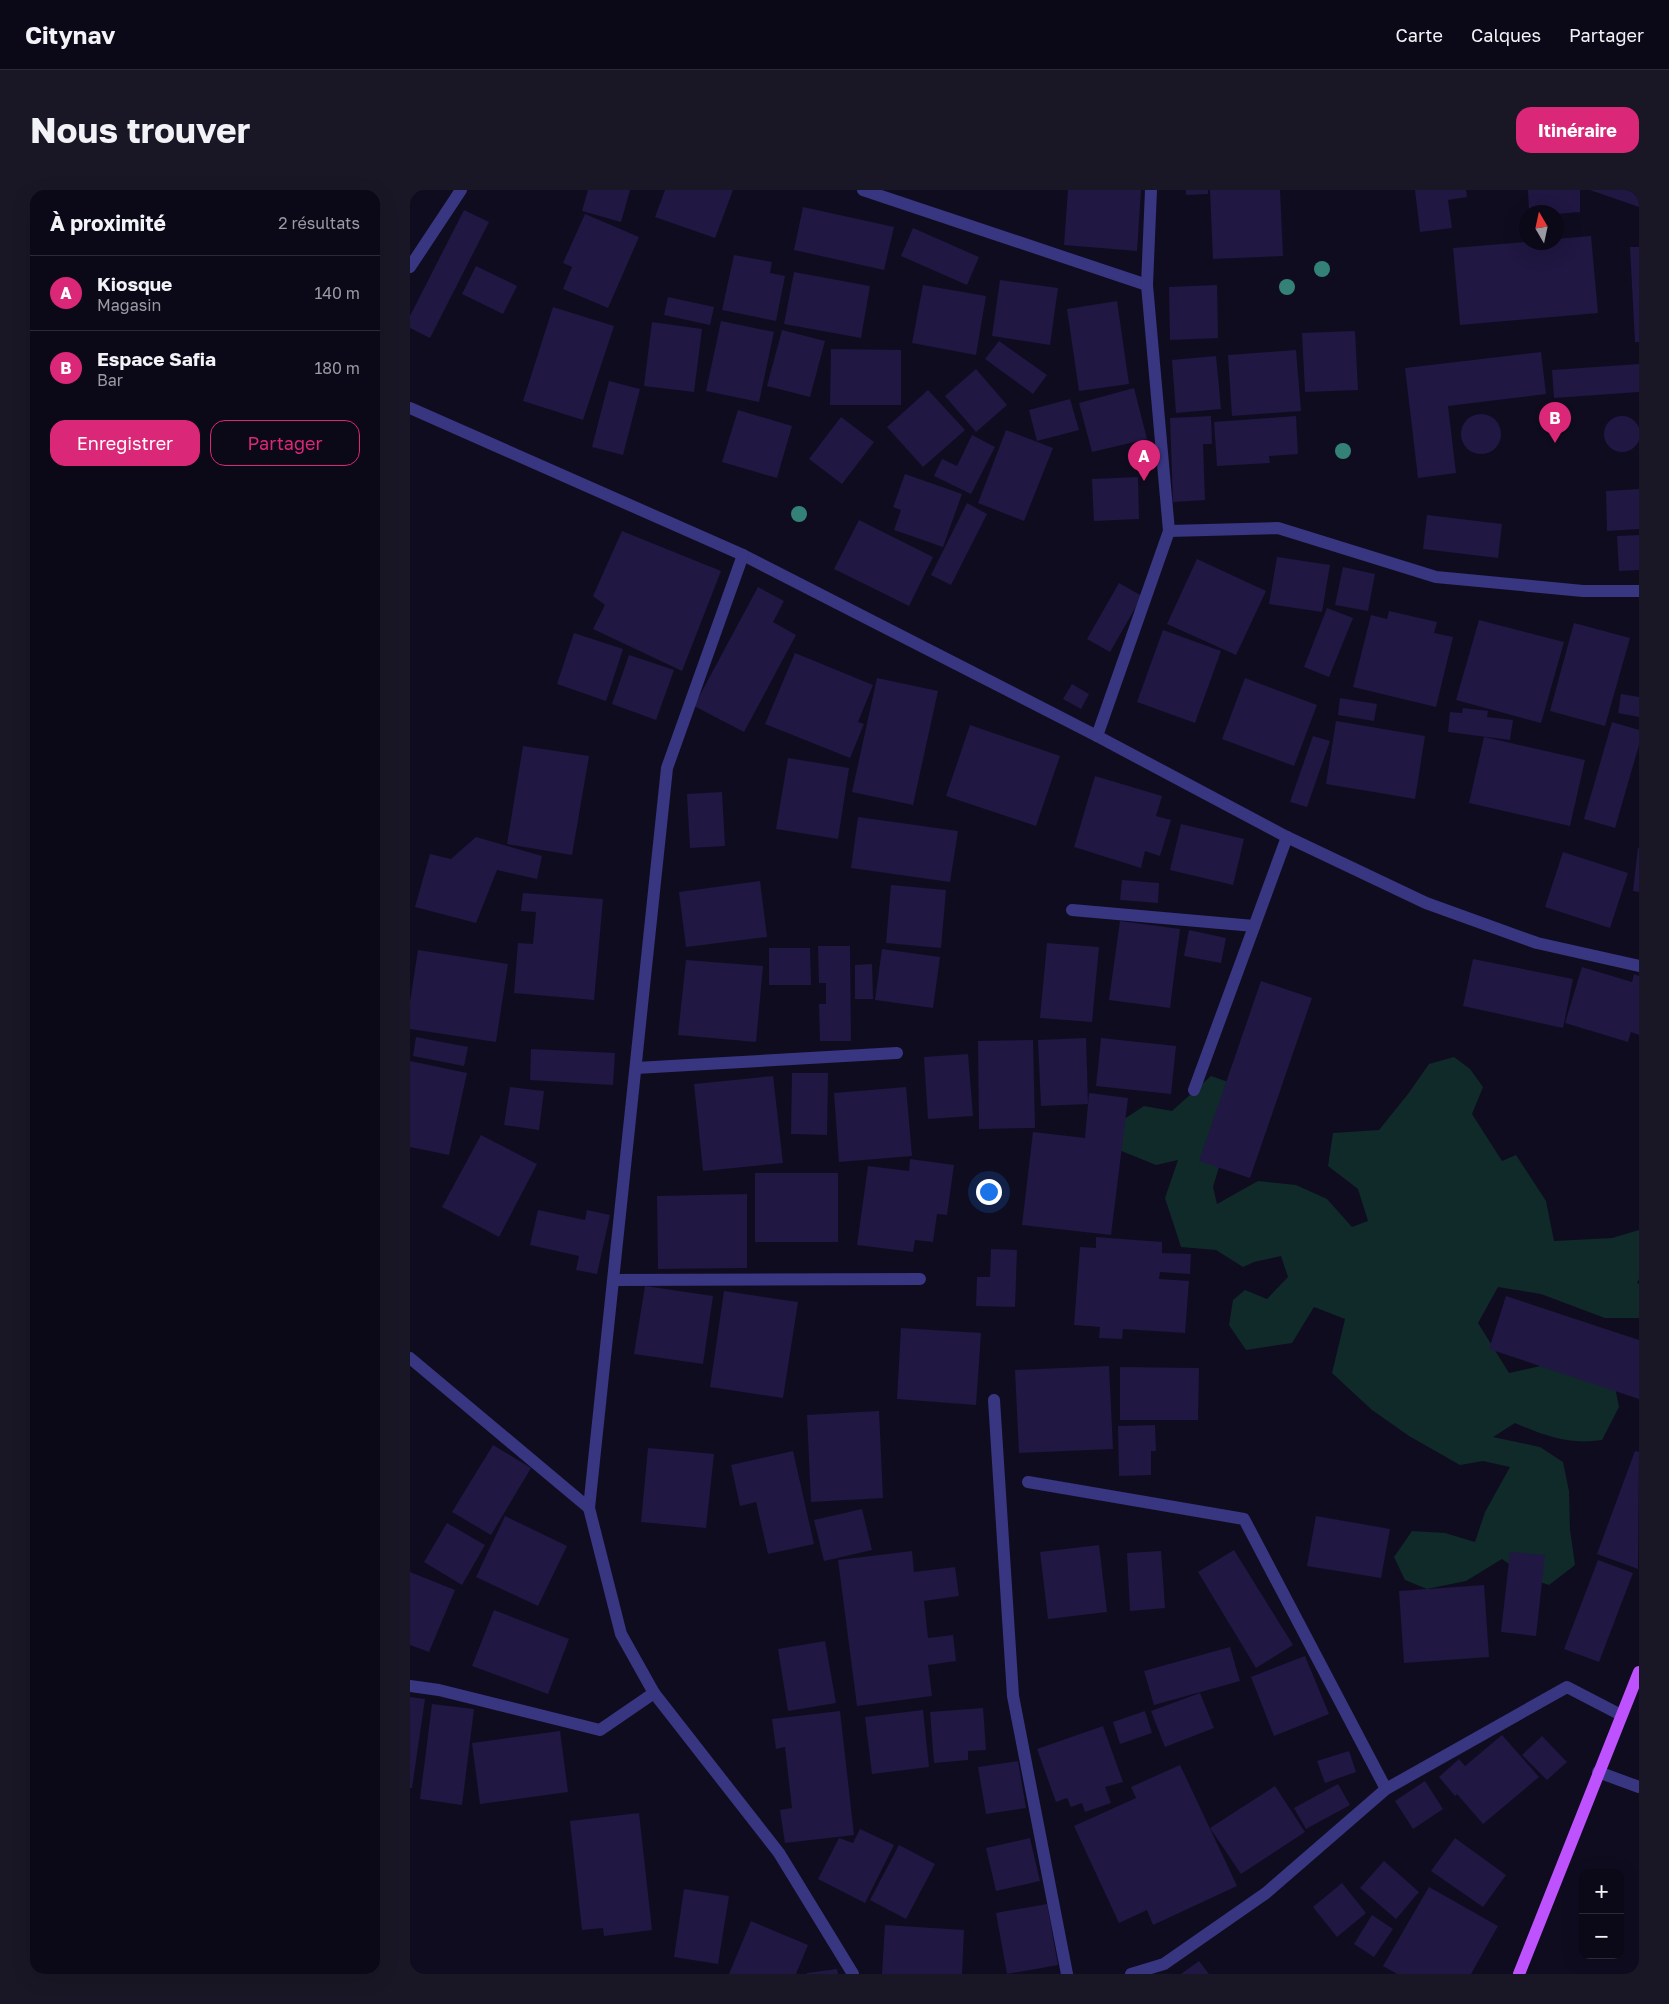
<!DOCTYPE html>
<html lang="fr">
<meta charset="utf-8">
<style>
:root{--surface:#0b0918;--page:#191725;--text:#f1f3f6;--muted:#9a9aa2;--line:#2b2a37;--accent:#db2777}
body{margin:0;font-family:"Golos Text",sans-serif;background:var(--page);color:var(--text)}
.controls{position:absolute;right:15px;bottom:15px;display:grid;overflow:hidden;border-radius:10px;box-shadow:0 5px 20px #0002}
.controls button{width:45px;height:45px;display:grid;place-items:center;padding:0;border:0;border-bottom:1px solid var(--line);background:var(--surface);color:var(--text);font:25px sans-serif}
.compass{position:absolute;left:1109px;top:15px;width:45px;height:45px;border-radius:50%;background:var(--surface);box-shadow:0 5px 20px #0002;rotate:351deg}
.you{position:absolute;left:578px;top:1001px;width:18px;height:18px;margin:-12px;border:4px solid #fff;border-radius:50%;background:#1a73e8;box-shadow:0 0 0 8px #1a73e833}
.badge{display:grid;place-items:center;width:32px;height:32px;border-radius:50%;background:var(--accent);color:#fff;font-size:16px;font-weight:700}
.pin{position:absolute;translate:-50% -41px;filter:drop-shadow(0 1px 2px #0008)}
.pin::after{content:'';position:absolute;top:26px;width:18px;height:15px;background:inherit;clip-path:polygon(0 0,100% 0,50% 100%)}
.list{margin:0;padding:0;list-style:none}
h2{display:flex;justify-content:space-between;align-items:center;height:65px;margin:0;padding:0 20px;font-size:21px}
h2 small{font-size:16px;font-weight:400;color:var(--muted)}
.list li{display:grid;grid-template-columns:32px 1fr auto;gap:15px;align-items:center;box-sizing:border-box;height:75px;padding:0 20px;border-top:1px solid var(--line)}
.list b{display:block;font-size:19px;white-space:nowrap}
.list p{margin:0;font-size:16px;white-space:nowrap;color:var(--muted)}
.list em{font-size:16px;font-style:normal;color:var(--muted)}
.actions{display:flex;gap:10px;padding:15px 20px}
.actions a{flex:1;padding:11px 0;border:1px solid var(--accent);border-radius:15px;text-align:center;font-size:18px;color:var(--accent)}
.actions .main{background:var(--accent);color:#fff}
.map{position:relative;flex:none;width:1229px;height:1784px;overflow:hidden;border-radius:15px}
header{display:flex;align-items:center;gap:30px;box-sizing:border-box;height:70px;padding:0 25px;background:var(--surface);border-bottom:1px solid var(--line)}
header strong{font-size:24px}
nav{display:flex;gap:28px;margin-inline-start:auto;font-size:18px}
.intro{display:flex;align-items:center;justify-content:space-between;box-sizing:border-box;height:120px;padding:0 30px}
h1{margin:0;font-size:35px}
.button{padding:12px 22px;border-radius:15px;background:var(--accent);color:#fff;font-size:18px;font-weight:700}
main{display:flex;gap:30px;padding:0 30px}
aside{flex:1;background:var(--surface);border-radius:15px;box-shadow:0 5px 20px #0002}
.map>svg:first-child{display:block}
.green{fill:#0f2a29}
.building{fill:#201742}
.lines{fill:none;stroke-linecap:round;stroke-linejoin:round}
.minor{stroke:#383581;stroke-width:12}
.major{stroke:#be52ff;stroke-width:12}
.tree{fill:#348277}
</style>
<header>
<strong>Citynav</strong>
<nav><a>Carte</a><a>Calques</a><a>Partager</a></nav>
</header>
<div class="intro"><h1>Nous trouver</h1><a class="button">Itinéraire</a></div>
<main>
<aside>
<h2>À proximité<small>2 résultats</small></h2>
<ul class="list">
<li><span class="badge">A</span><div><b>Kiosque</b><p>Magasin</p></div><em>140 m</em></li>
<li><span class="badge">B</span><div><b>Espace Safia</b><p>Bar</p></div><em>180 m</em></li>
</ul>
<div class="actions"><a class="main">Enregistrer</a><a>Partager</a></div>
</aside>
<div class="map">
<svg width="1229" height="1784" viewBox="0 0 1229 1784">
<rect width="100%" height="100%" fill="#0f0c20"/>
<path class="green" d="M 1044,867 L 1060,879 L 1073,897 L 1062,924 L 1092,971 L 1106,965 L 1136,1011 L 1144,1051 L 1202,1048 L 1229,1040 L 1229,1089 L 1227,1093 L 1229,1094 L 1229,1128 L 1195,1128 L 1131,1104 L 1088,1097 L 1068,1133 L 1099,1183 L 1148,1172 L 1201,1177 L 1209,1217 L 1192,1250 C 1159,1255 1135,1246 1105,1233 L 1083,1247 L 1130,1257 L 1153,1272 L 1159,1301 L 1160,1340 L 1165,1375 L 1139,1395 L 1120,1389 L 1092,1369 L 1056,1391 L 1017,1399 L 995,1390 L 984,1367 L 1002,1341 L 1035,1343 L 1065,1352 L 1075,1322 L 1100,1277 L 1073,1271 L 1050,1275 L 999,1246 L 962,1220 L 922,1183 L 935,1129 L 904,1117 L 882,1153 L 836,1160 L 819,1135 L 823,1110 L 835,1100 L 857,1109 L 878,1087 L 871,1066 L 844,1072 L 833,1077 L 806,1060 L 771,1057 L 755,1008 L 768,970 L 746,975 L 709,960 L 702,937 L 734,916 L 762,921 L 801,886 L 844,901 L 821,937 L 803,997 L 807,1014 L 848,991 L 886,995 L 917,1009 L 942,1037 L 958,1031 L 948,999 L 918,976 L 923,943 L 969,940 L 998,904 L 1019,874 Z"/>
<g class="building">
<polygon points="178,0 220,0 211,32 172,21"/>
<polygon points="255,0 323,0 305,48 245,27"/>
<polygon points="658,0 731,0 727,61 654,55"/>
<polygon points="776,0 798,0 798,4 776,5"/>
<polygon points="800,0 870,0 873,66 803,69"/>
<polygon points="1005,0 1056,0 1057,7 1038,10 1042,38 1010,42"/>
<polygon points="1118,0 1170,0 1170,22 1146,24 1146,22 1119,22"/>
<polygon points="1180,0 1229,0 1229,17"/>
<polygon points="393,17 484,37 474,80 384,60"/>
<polygon points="54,20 79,32 20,148 0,138 0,126"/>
<polygon points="175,24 229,47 198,118 153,99 162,77 153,73"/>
<polygon points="503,38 569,67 557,95 491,66"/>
<polygon points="1181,46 1188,123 1050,135 1043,58 1116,52 1146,52 1146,49"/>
<polygon points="1220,57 1229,57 1229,152 1225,152"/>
<polygon points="324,65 362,72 360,83 375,86 366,131 312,120"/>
<polygon points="66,76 107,96 93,124 52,104"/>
<polygon points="384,82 460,96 451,148 374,134"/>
<polygon points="590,90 648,98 640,155 582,146"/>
<polygon points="513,95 576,106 566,165 502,153"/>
<polygon points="807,95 808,148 760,150 759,97"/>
<polygon points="258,107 304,117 300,135 254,125"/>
<polygon points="707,111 719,194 669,201 657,119"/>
<polygon points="143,117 204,136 173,230 113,211"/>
<polygon points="311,131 364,142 349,212 296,201"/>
<polygon points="242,132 292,139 284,202 234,196"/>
<polygon points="372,140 415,151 400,207 357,196"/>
<polygon points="945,141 948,200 895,202 892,143"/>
<polygon points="589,151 637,185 623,204 575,169"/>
<polygon points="421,159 491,160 491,215 420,215"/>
<polygon points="886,160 891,221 822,226 818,165"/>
<polygon points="1131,162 1136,204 1038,216 1046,283 1008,288 995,178"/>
<polygon points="806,166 811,219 766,223 762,170"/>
<polygon points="1229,174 1229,202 1144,208 1142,180"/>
<polygon points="566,179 597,215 566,242 535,206"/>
<polygon points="199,191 230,199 213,265 182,257"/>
<polygon points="724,198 737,249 682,262 669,213"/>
<polygon points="518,200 555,240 513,277 477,237"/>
<polygon points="660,209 669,240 627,251 619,220"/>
<polygon points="328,220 382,236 367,288 312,272"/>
<circle cx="1071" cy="244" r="20"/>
<polygon points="801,226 802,254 793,254 795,310 763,312 760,228"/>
<polygon points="886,226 888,264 859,266 860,273 807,276 804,232"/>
<circle cx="1212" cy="244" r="18"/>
<polygon points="431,227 464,252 432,294 399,269"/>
<polygon points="596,240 643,258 614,331 568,313"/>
<polygon points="562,245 585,257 561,304 524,286 532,269 547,276"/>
<polygon points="495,284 552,304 533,357 484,340 491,320 483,317"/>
<polygon points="728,287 729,329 684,331 682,289"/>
<polygon points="1229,299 1229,339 1197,341 1196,301"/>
<polygon points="557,313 577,324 541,395 521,385"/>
<polygon points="1017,325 1092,334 1088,368 1013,359"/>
<polygon points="449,330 523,367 499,416 424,379"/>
<polygon points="212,341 311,381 272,481 183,439 195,415 183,406"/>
<polygon points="1229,345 1229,380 1209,381 1207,346"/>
<polygon points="867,367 920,375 912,422 859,414"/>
<polygon points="787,369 856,401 826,465 757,434"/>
<polygon points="933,377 965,384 958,421 925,415"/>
<polygon points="709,393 732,406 700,462 677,449"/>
<polygon points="348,397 374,411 363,432 386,445 334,542 284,516"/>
<polygon points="917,418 943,428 919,487 894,477"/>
<polygon points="979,421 1027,432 1024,443 1043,447 1026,517 943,497 961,425 977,429"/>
<polygon points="1069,430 1154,452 1131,533 1046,510"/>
<polygon points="1164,433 1220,448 1195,536 1140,521"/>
<polygon points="753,440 811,461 785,533 727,512"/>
<polygon points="164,443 213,459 196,511 147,494"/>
<polygon points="385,463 463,495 448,532 454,534 440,568 355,534"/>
<polygon points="219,465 264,480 246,530 202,514"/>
<polygon points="467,488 528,501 503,615 442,602"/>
<polygon points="835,488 907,515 884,576 812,549"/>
<polygon points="662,494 679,504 671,519 653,509"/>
<polygon points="1211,504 1229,507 1229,527 1208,523"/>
<polygon points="930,508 967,514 964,531 928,525"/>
<polygon points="1053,518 1078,521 1077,527 1103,530 1100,550 1038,542 1040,522 1052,523"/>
<polygon points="926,531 1015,546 1005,609 916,594"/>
<polygon points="1202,532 1229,540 1229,555 1205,638 1174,629"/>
<polygon points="560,535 650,566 626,636 536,606"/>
<polygon points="903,546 920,551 897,617 880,612"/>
<polygon points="1074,547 1175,570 1160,636 1059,613"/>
<polygon points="113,556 179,566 162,665 97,654"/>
<polygon points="378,568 439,578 428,649 366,639"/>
<polygon points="685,586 752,606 746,626 761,630 750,666 735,661 731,678 664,657"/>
<polygon points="312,602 315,656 280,658 277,604"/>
<polygon points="448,627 548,641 540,692 441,678"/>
<polygon points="771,634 834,649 823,695 760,680"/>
<polygon points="66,647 132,666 127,689 87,680 66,733 5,717 20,664 41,669"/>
<polygon points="1228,658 1229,658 1229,702 1223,701"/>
<polygon points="1153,662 1218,683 1200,738 1135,717"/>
<polygon points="712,690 749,693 748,713 710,710"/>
<polygon points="350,691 357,747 276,757 269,702"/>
<polygon points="481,695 536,700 531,758 476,753"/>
<polygon points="113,703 193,709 184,810 104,803 108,753 123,754 126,722 111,721"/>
<polygon points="710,731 770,739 760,818 699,810"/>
<polygon points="779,740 816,748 811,773 774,766"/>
<polygon points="637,753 689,757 682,832 630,828"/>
<polygon points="408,756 440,756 441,851 410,851 409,814 416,814 416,793 409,793"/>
<polygon points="359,758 400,758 401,795 359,795"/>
<polygon points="472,759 530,767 523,818 465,810"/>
<polygon points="8,760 98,774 86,852 0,839 0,812"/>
<polygon points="1063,769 1163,789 1153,838 1053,816"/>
<polygon points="276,770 353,776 346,852 268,845"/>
<polygon points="462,774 463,809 445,809 445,775"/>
<polygon points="1172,777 1222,792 1224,784 1229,786 1229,845 1221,842 1218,852 1155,833"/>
<polygon points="851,791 902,808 840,988 789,971"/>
<polygon points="6,847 58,857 54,876 3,866"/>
<polygon points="676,848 678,914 631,916 628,850"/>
<polygon points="691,848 766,856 761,904 686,896"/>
<polygon points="623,850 625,938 569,939 568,851"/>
<polygon points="121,859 205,863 203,895 120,890"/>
<polygon points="558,864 563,926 518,929 514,867"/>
<polygon points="0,871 57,883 39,965 0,957"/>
<polygon points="382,883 418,883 417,945 381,944"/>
<polygon points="363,886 373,973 293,981 284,894"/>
<polygon points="100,897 134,901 129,940 94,935"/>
<polygon points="496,897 502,966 429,972 424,903"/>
<polygon points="679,903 718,908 701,1045 612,1035 623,942 675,948"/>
<polygon points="71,945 127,974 89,1047 32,1017"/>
<polygon points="500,969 544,975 537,1025 527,1024 523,1052 505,1050 503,1062 447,1055 458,976 499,981"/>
<rect x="345" y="983" width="83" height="69"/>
<polygon points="337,1004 337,1078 248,1079 247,1006"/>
<polygon points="128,1020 175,1030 177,1020 200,1025 187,1084 166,1080 169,1066 120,1055"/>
<polygon points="686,1047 752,1052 752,1063 781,1064 780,1084 750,1082 749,1089 779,1091 775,1143 713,1139 712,1149 689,1148 690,1137 664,1135 670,1057 686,1058"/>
<polygon points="581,1059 607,1060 605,1117 566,1116 567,1087 580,1087"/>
<polygon points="235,1096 303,1106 293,1174 224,1164"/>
<polygon points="314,1101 388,1112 373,1208 300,1197"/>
<polygon points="1096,1106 1229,1150 1229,1209 1079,1159"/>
<polygon points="491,1138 571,1143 566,1215 487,1209"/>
<polygon points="699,1176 703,1259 609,1263 605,1180"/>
<polygon points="710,1177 789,1178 788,1230 710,1230"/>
<polygon points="469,1221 473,1308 401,1312 397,1225"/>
<polygon points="745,1235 746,1261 741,1261 741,1285 709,1286 708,1236"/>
<polygon points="83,1255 121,1278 81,1345 42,1322"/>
<polygon points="238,1258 304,1264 296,1338 231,1332"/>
<polygon points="383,1261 404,1354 358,1364 346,1312 330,1316 321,1275"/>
<polygon points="1225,1261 1229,1262 1228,1379 1187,1364"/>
<polygon points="452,1319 462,1360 414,1371 404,1330"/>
<polygon points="95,1326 157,1356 128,1416 66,1387"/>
<polygon points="906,1326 980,1339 971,1388 897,1376"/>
<polygon points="37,1333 75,1355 52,1395 14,1372"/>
<polygon points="689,1355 697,1422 638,1429 630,1362"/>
<polygon points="824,1360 883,1455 846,1478 788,1382"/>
<polygon points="502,1361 504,1382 545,1377 549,1406 514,1411 518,1448 543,1445 546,1471 518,1475 522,1506 447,1516 428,1370"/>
<polygon points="751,1361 755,1418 720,1421 717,1363"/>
<polygon points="1100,1362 1135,1365 1126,1446 1091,1442"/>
<polygon points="1188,1370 1223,1383 1189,1472 1154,1459"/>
<polygon points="0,1382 45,1400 19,1462 0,1455"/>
<polygon points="1074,1395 1079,1467 994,1473 989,1401"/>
<polygon points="84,1420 159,1449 138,1504 62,1476"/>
<polygon points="415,1451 426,1513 378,1521 368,1459"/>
<polygon points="820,1457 830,1491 744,1515 734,1481"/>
<polygon points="895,1466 919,1524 864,1546 841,1487"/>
<polygon points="790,1503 804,1538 755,1557 741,1521"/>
<polygon points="0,1507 15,1509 2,1598 0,1598"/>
<polygon points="22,1514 64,1519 52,1615 10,1609"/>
<polygon points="573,1518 576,1560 558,1561 558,1570 524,1573 520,1522"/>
<polygon points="513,1520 519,1577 462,1584 455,1527"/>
<polygon points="430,1521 444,1645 375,1653 370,1620 382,1618 375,1557 366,1559 362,1529"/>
<polygon points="735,1521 742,1543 710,1554 703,1532"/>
<polygon points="693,1536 713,1592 695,1597 701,1613 675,1622 672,1613 661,1617 657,1608 646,1612 627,1559"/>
<polygon points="150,1541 158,1602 70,1614 62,1553"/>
<polygon points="1092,1545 1129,1587 1073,1634 1047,1604 1045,1606 1029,1587 1049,1569 1055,1576"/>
<polygon points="1132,1546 1157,1572 1137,1590 1112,1565"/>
<polygon points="939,1561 946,1582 915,1593 907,1571"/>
<polygon points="608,1571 616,1618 576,1624 568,1577"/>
<polygon points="770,1575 827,1696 743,1735 737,1720 709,1733 664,1636 726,1608 721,1597"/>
<polygon points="1015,1591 1033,1619 1003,1639 985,1611"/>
<polygon points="928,1594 940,1615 896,1639 884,1618"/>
<polygon points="865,1596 895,1642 831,1684 800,1638"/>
<polygon points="229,1623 242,1740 194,1746 193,1738 172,1740 160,1631"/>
<polygon points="450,1639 484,1655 455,1713 408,1689 429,1648 443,1653"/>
<polygon points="620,1648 630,1691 586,1701 576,1658"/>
<polygon points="1045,1648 1096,1685 1073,1717 1021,1681"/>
<polygon points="489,1655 525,1674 496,1729 460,1710"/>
<polygon points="974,1671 1009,1702 986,1729 950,1698"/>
<polygon points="932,1693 956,1723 927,1747 903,1717"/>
<polygon points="1019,1697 1088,1736 1061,1784 987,1784 973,1776"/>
<polygon points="274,1699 319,1706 308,1774 264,1767"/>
<polygon points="637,1714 648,1775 597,1784 586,1723"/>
<polygon points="962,1725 983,1739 964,1767 944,1754"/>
<polygon points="341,1731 398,1755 386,1784 319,1784"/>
<polygon points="475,1735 554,1740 552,1784 472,1784"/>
<polygon points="789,1771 799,1784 771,1784"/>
<polygon points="427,1779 428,1784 397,1784 397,1783"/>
</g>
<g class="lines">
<g class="minor">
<polyline points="453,0 737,95"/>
<polyline points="0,77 51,0"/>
<polyline points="0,218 333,365 687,546 877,647 1016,713 1127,753 1229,776"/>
<polyline points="759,341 868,338 1026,387 1173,401 1229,401"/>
<polyline points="333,365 257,578 179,1318 211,1444 244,1503 369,1663 443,1784"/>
<polyline points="687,546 759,341 737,95 741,0"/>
<polyline points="662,720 844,736"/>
<polyline points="226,878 487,863"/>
<polyline points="784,900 877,647"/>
<polyline points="204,1090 510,1089"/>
<polyline points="0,1168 179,1318"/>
<polyline points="584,1210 603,1506 657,1784"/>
<polyline points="618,1292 834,1329 976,1599"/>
<polyline points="0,1496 29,1500 190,1540 244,1503"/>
<polyline points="1188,1582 1229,1597"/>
<polyline points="721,1784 754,1774 856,1703 976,1599 1157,1497 1211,1525"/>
</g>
<polyline class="major" points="1109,1784 1229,1482"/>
</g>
<g class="tree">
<circle cx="912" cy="79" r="8"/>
<circle cx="877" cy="97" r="8"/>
<circle cx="933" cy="261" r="8"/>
<circle cx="389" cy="324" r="8"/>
</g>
</svg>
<div class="controls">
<button>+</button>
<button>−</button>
</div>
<svg class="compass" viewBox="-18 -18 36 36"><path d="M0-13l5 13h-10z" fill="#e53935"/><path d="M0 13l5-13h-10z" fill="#9a9aa2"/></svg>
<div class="you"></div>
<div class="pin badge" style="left:734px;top:291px">A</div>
<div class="pin badge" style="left:1145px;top:253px">B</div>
</div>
</main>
